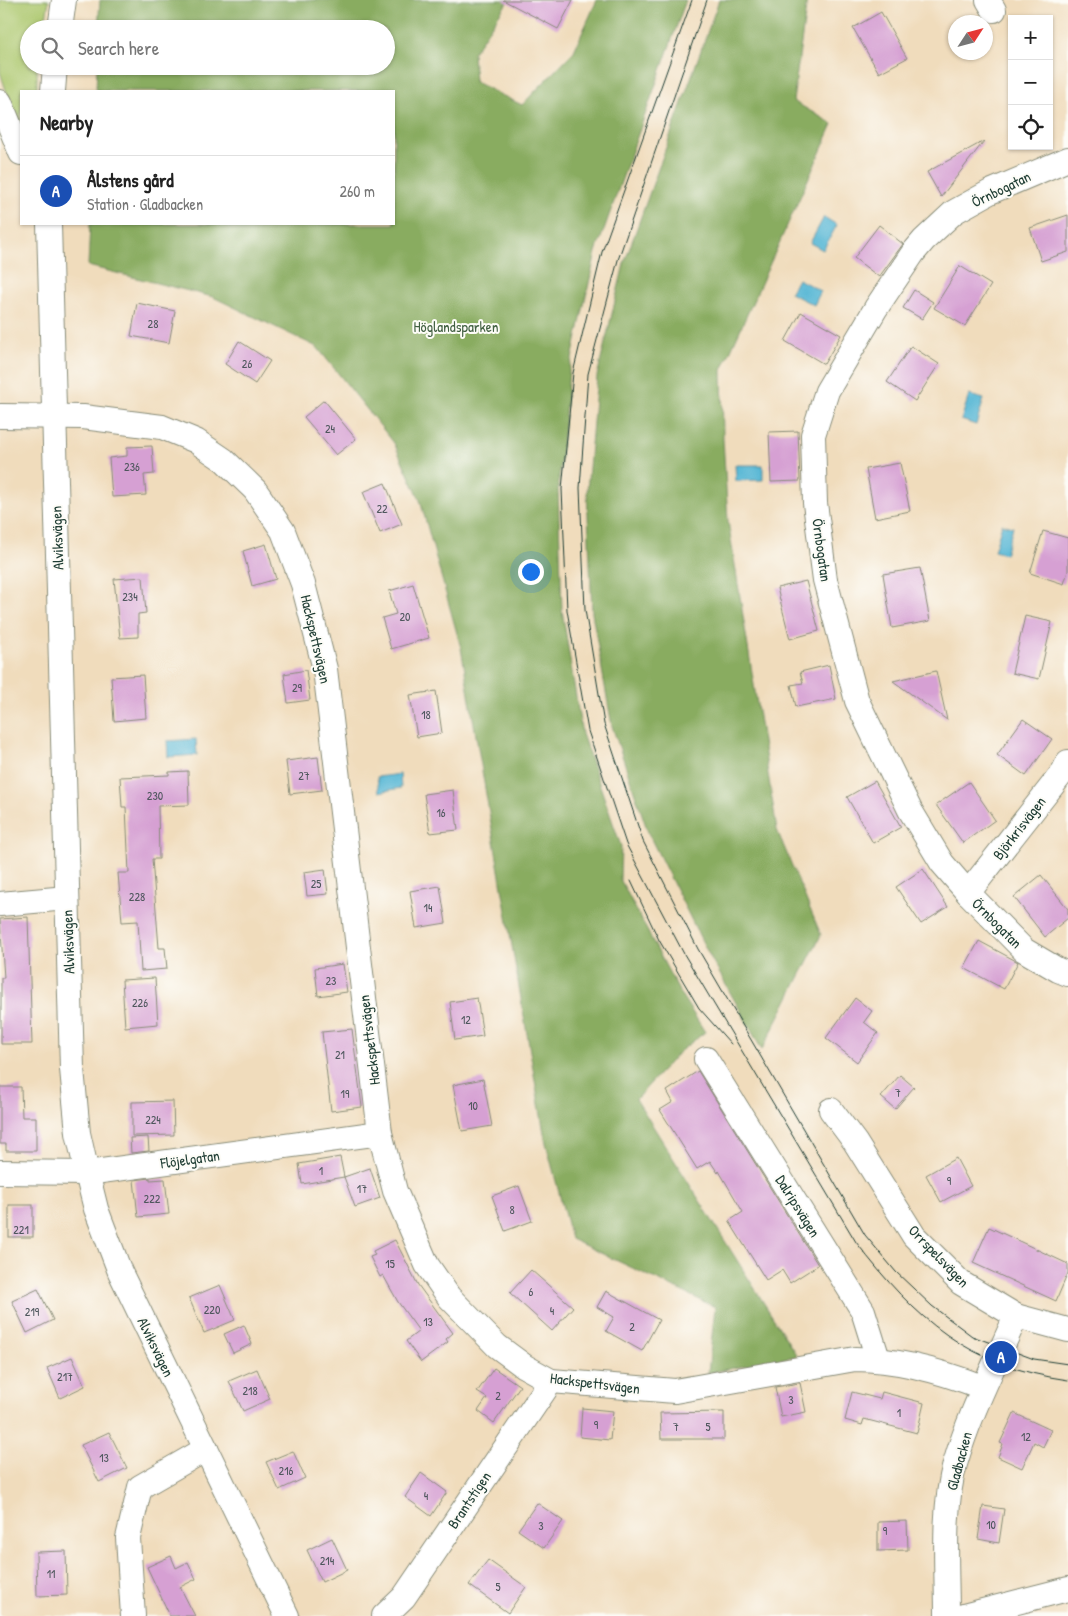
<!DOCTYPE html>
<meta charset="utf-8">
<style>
:root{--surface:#fff;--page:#f6f6f6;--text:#222;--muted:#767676;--line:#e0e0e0;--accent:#2563eb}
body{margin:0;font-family:"Patrick Hand",sans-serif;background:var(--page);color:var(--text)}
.controls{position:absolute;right:15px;top:15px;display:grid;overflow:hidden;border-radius:0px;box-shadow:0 1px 4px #0004}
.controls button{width:45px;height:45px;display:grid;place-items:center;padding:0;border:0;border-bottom:1px solid var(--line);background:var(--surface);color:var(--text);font:25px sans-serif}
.compass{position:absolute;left:948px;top:15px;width:45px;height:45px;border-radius:50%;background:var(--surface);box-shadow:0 1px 4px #0004;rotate:54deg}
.you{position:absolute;left:530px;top:571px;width:18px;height:18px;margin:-12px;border:4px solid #fff;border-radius:50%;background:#1a73e8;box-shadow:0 0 0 8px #1a73e833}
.badge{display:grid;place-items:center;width:32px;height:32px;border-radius:50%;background:var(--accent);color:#fff;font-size:16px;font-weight:700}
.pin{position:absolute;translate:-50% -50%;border:2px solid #fff;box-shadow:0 1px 5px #0006}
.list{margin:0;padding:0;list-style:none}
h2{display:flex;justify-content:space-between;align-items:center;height:65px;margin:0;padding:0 20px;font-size:21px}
h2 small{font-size:16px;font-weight:400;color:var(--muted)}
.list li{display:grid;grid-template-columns:32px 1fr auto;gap:15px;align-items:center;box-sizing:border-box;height:70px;padding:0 20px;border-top:1px solid var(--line)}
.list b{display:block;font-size:19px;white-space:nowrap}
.list p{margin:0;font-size:16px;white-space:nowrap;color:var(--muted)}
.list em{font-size:16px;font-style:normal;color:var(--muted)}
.icon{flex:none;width:28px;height:28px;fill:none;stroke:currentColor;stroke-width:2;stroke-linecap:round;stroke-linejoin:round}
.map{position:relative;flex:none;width:1068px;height:1616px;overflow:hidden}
.search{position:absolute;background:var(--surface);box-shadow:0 1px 4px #0004;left:20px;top:20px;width:375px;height:55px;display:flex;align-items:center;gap:12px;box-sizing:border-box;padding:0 18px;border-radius:28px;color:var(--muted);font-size:19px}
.panel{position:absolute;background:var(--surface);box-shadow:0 1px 4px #0004;left:20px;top:90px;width:375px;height:135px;border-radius:0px}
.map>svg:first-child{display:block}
.green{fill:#acc76d;stroke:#668250}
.forest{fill:#89ac60;stroke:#54744a}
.water{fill:#55b6d4;stroke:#3a7a84}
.building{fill:#d6a0d3}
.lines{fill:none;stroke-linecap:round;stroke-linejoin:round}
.minor-casing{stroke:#888c78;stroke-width:26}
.minor{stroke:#fff;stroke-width:24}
.tram{stroke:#1f3d34;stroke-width:1}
.labels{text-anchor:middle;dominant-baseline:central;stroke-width:4;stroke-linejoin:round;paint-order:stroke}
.number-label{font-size:12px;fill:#4d565c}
.street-label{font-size:15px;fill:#1f3d34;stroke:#fdfcf7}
.park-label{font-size:15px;fill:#426042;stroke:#fdfcf7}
</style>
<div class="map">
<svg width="1068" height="1616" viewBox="0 0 1068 1616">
<rect width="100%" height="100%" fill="#fdfcf7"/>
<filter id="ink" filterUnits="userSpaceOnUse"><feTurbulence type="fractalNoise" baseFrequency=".02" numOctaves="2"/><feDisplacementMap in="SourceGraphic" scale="10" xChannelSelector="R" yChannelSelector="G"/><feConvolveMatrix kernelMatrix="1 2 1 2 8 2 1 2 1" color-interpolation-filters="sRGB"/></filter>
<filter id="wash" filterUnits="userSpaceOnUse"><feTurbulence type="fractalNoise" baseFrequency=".0096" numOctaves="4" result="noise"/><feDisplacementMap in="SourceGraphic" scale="20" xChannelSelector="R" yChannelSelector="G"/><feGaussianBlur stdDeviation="1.12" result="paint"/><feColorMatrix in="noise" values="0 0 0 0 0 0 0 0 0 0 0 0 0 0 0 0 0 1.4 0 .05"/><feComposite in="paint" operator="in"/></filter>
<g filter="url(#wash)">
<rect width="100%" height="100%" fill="#f0dcbc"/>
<polygon class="green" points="0,0 49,0 44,29 29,29 29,66 37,66 37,91 21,91 21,135 0,72"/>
<g class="forest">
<polygon points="100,0 509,0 473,53 475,82 522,105 574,51 597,0 686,0 596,252 569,372 558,488 562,610 582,734 621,846 620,879 680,993 705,1032 679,1052 636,1099 797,1356 708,1373 715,1307 571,1239 545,1139 461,648 420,500 394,443 317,347 213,297 88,266 90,224 394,224 394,91 96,91 97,66 386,66 386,29 98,29"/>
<polygon points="719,0 807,0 793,101 833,124 722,370 723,439 728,521 777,830 821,935 762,1050 706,949 649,835 612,726 592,613 587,491 597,376 624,264"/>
</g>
<g class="water">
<polygon points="824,217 837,225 823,250 810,243"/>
<polygon points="798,279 821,291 814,305 790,293"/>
<polygon points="969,395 984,399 976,425 961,420"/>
<polygon points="735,465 763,465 763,480 736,481"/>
<polygon points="1002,524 1013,527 1005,554 994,551"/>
<polygon points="196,739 197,755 168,757 167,741"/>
<polygon points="400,774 401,788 379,792 377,777"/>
</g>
<g id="blocks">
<g class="building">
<polygon points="503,0 573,0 558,29"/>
<polygon points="881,12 907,58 879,73 853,28"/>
<polygon points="984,141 941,197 927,172"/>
<polygon points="1068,215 1068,252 1041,261 1030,228"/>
<polygon points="879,225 903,244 879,277 854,258"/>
<polygon points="960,266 991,285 965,326 934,308"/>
<polygon points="914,290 933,302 922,319 903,308"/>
<polygon points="137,303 175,311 169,343 131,336"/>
<polygon points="801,312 841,335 824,364 785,341"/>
<polygon points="239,341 270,361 255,384 225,364"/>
<polygon points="911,346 939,364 915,401 887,382"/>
<polygon points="324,400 356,439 336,455 304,417"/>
<polygon points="798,431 800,481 771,482 769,432"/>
<polygon points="152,446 154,474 144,475 146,495 112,497 109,458 127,456 127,447"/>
<polygon points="900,463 910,511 875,518 866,469"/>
<polygon points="385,483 402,524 380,533 363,492"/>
<polygon points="1043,531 1068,538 1068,571 1064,584 1030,573"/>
<polygon points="266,544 276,579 252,586 243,551"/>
<polygon points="920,568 930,621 892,628 883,574"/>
<polygon points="143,577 146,613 138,614 138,637 120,638 114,579"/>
<polygon points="806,581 819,631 790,639 777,588"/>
<polygon points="413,584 429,638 391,649 382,618 396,614 389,591"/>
<polygon points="1025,616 1052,622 1039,679 1012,673"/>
<polygon points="829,665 836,699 796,707 791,685 803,683 800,672"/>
<polygon points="306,670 310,700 288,703 284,674"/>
<polygon points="936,671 947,720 893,681"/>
<polygon points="143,675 146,718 114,721 111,677"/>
<polygon points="436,691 442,733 417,737 410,695"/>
<polygon points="1023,719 1052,739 1026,776 997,755"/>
<polygon points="318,757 322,790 290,794 286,761"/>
<polygon points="188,771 189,805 158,806 159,859 152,859 159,948 165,948 167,969 141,971 138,921 122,922 118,873 129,873 126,807 122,807 120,777 169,775 169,772"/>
<polygon points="875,781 901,827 873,843 847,797"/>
<polygon points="969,782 995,820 963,843 936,805"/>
<polygon points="453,790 458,830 430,833 424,794"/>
<polygon points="325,869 328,894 307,896 304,872"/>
<polygon points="923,869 948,907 921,924 896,887"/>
<polygon points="1041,875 1068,909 1068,918 1045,937 1014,897"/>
<polygon points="440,886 446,923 416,928 410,891"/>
<polygon points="28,917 32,1044 1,1044 1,978 4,978 0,919"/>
<polygon points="979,941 1018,962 1004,989 964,968"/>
<polygon points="343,964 347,992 318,996 315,968"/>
<polygon points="155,978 158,1024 125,1027 122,980"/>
<polygon points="477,998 483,1036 455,1040 450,1002"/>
<polygon points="855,998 872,1011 864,1022 878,1033 857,1062 826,1038"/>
<polygon points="352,1029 362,1107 331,1111 322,1032"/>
<polygon points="698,1071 818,1265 790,1283 782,1270 766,1280 729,1221 743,1212 719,1171 718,1173 710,1161 697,1169 660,1110 673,1102 667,1091"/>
<polygon points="900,1075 914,1087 895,1109 881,1097"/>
<polygon points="483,1079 492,1126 462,1131 453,1085"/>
<polygon points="0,1087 21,1087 22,1117 36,1117 36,1151 6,1151 6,1144 0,1144"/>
<polygon points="173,1101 174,1135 132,1136 132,1102"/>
<polygon points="148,1137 149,1151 131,1153 130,1138"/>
<polygon points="340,1157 344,1177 302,1184 299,1164"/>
<polygon points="956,1158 971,1186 941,1202 926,1175"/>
<polygon points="370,1168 380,1198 355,1207 344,1177"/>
<polygon points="150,1178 150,1180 165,1179 169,1214 138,1217 134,1180"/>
<polygon points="519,1186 532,1221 505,1231 492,1196"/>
<rect x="9" y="1205" width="24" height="32"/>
<polygon points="989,1227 1068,1264 1068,1273 1056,1301 973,1263"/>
<polygon points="395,1240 418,1285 453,1333 446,1339 448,1342 421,1362 406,1341 419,1331 398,1302 383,1275 380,1277 370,1257 375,1255 373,1251"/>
<polygon points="531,1270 573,1307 552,1331 510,1293"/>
<polygon points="220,1285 235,1320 204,1333 189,1298"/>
<polygon points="38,1289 53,1320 27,1333 12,1301"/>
<polygon points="606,1291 659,1320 642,1351 606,1331 614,1317 597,1307"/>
<polygon points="244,1325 252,1344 233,1353 224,1334"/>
<polygon points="72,1357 85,1386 60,1398 47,1368"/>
<polygon points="494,1368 520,1386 494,1423 478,1411 487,1398 477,1392"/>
<polygon points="257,1369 270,1399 243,1411 229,1381"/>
<polygon points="800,1383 806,1412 781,1417 775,1387"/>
<polygon points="852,1392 880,1399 882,1392 924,1403 917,1433 864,1419 862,1425 845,1420"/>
<polygon points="582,1408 613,1411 610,1440 580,1437"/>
<polygon points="724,1412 724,1439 661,1439 660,1413"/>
<polygon points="1014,1413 1051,1430 1043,1447 1034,1442 1022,1468 998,1457 1003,1444 1000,1443"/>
<polygon points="109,1432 127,1468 99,1482 81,1445"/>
<polygon points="293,1451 305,1478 279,1490 266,1462"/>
<polygon points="421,1473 447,1492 431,1516 405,1497"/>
<polygon points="537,1503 563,1521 544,1548 518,1530"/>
<polygon points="983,1506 1004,1509 999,1543 978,1539"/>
<polygon points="907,1521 908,1550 878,1551 878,1522"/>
<polygon points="332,1538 347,1570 322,1582 307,1550"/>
<polygon points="66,1551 67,1595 37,1596 36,1552"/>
<polygon points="171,1556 176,1568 188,1562 196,1579 180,1587 195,1616 170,1616 147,1567"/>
<polygon points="488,1560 526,1587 508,1613 469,1585"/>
</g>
</g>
</g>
<g filter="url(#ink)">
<use href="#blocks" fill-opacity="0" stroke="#888c78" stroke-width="1"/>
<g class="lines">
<defs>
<g id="minor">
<polyline points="988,0 994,10"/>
<polyline points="60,29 64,0"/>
<polyline points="53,91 55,66"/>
<polyline points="0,102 21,153"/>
<polyline points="1068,159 990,192 954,212 924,240 913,253 876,308 827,391 813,435 815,503 825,580 857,701 910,810 942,863 968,893 1024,950 1058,970 1068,974"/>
<polyline points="49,224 72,1069 78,1133 87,1173 96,1209 120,1272 287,1616"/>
<path d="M 0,416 L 83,417 L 162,427 L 196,441 L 224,460 L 255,490 L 283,531 L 303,584 L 325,669 L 380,1133 L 395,1191 L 427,1265 L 449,1297 L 497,1346 L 524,1366 L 551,1381 L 675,1391 L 855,1359 C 897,1359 943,1372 982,1387"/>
<polyline points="968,893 1063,772 1068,762"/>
<polyline points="0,904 67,898"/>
<polyline points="706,1059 863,1311 878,1359"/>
<polyline points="831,1110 855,1142 914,1236 961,1283 1016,1316 1068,1330"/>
<polyline points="0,1172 87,1173 380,1133"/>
<polyline points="133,1616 128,1538 140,1487 206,1449"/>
<polyline points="384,1616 404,1597 551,1381"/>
<path d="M 947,1616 C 947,1568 942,1510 955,1464 C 970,1412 995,1365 1016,1316"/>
<polyline points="963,1616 1068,1589"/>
</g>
</defs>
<use href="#minor" class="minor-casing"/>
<use href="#minor" class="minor"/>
<g class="tram">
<path d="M 692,0 L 602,252 L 573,373 L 562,489 L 567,610 L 588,731 L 626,844 L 684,954 L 856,1242 C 916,1320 968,1366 1068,1380"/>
<polyline points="707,0 618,260 588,374 580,488 585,610 604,724 643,841 698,949 865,1235 896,1272 932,1306 972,1336 1034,1359 1068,1364"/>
<polyline points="631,881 659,940 699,1008 731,1044"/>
</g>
</g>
</g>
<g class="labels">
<g class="number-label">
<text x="153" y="323">28</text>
<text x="247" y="363">26</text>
<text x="330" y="428">24</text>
<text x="132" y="466">236</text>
<text x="382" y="508">22</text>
<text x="130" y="596">234</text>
<text x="405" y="616">20</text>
<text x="297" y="687">29</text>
<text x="426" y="714">18</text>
<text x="304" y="775">27</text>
<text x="155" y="795">230</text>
<text x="441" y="812">16</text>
<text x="316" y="883">25</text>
<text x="137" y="896">228</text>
<text x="428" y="907">14</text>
<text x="331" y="980">23</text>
<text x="140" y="1002">226</text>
<text x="466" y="1019">12</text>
<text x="340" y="1054">21</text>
<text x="898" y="1092">7</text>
<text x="345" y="1093">19</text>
<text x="473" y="1105">10</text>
<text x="153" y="1119">224</text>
<text x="321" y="1170">1</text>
<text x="949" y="1180">9</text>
<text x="362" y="1188">17</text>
<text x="152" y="1198">222</text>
<text x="512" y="1209">8</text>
<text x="21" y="1229">221</text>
<text x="390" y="1263">15</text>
<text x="531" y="1291">6</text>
<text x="212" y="1309">220</text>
<text x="552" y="1310">4</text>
<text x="32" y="1311">219</text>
<text x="428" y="1321">13</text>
<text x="632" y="1326">2</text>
<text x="65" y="1376">217</text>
<text x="250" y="1390">218</text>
<text x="498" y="1395">2</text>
<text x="791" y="1399">3</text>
<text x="899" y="1412">1</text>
<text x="596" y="1424">9</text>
<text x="676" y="1426">7</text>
<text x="708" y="1426">5</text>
<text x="1026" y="1436">12</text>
<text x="104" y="1457">13</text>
<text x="286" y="1470">216</text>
<text x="426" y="1495">4</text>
<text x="991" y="1524">10</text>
<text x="541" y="1525">3</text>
<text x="885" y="1530">9</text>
<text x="327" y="1560">214</text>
<text x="51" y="1573">11</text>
<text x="498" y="1586">5</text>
</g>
<g class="street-label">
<text transform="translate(1001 189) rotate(-26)">Örnbogatan</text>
<text transform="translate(57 538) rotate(-92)">Alviksvägen</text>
<text transform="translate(822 550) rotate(82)">Örnbogatan</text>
<text transform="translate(316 639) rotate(77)">Hackspettsvägen</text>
<text transform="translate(1019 828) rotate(-52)">Björkrisvägen</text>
<text transform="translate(997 923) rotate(45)">Örnbogatan</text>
<text transform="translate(68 942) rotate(-92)">Alviksvägen</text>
<text transform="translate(369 1040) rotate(-97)">Hackspettsvägen</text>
<text transform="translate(190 1159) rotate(-8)">Flöjelgatan</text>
<text transform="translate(798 1206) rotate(58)">Dalripsvägen</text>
<text transform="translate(939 1256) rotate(46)">Orrspelsvägen</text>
<text transform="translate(156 1347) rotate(64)">Alviksvägen</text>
<text transform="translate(595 1383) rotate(7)">Hackspettsvägen</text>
<text transform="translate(959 1461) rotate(-75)">Gladbacken</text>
<text transform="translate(469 1500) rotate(-56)">Brantstigen</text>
</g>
<g class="park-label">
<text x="456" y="326">Höglandsparken</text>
</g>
</g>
</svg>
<div class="controls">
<button>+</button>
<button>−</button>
<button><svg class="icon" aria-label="locate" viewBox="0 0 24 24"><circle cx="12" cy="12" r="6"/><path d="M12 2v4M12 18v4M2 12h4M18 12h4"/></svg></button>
</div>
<svg class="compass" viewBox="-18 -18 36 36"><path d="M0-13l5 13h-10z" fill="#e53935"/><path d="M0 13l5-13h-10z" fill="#767676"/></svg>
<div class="you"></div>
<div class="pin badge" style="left:1001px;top:1357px;background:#1a4fb4">A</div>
<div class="search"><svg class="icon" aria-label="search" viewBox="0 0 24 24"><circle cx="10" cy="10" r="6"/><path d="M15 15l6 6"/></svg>Search here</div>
<section class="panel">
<h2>Nearby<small></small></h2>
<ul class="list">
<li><span class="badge" style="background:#1a4fb4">A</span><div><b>Ålstens gård</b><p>Station · Gladbacken</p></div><em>260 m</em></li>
</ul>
</section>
</div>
